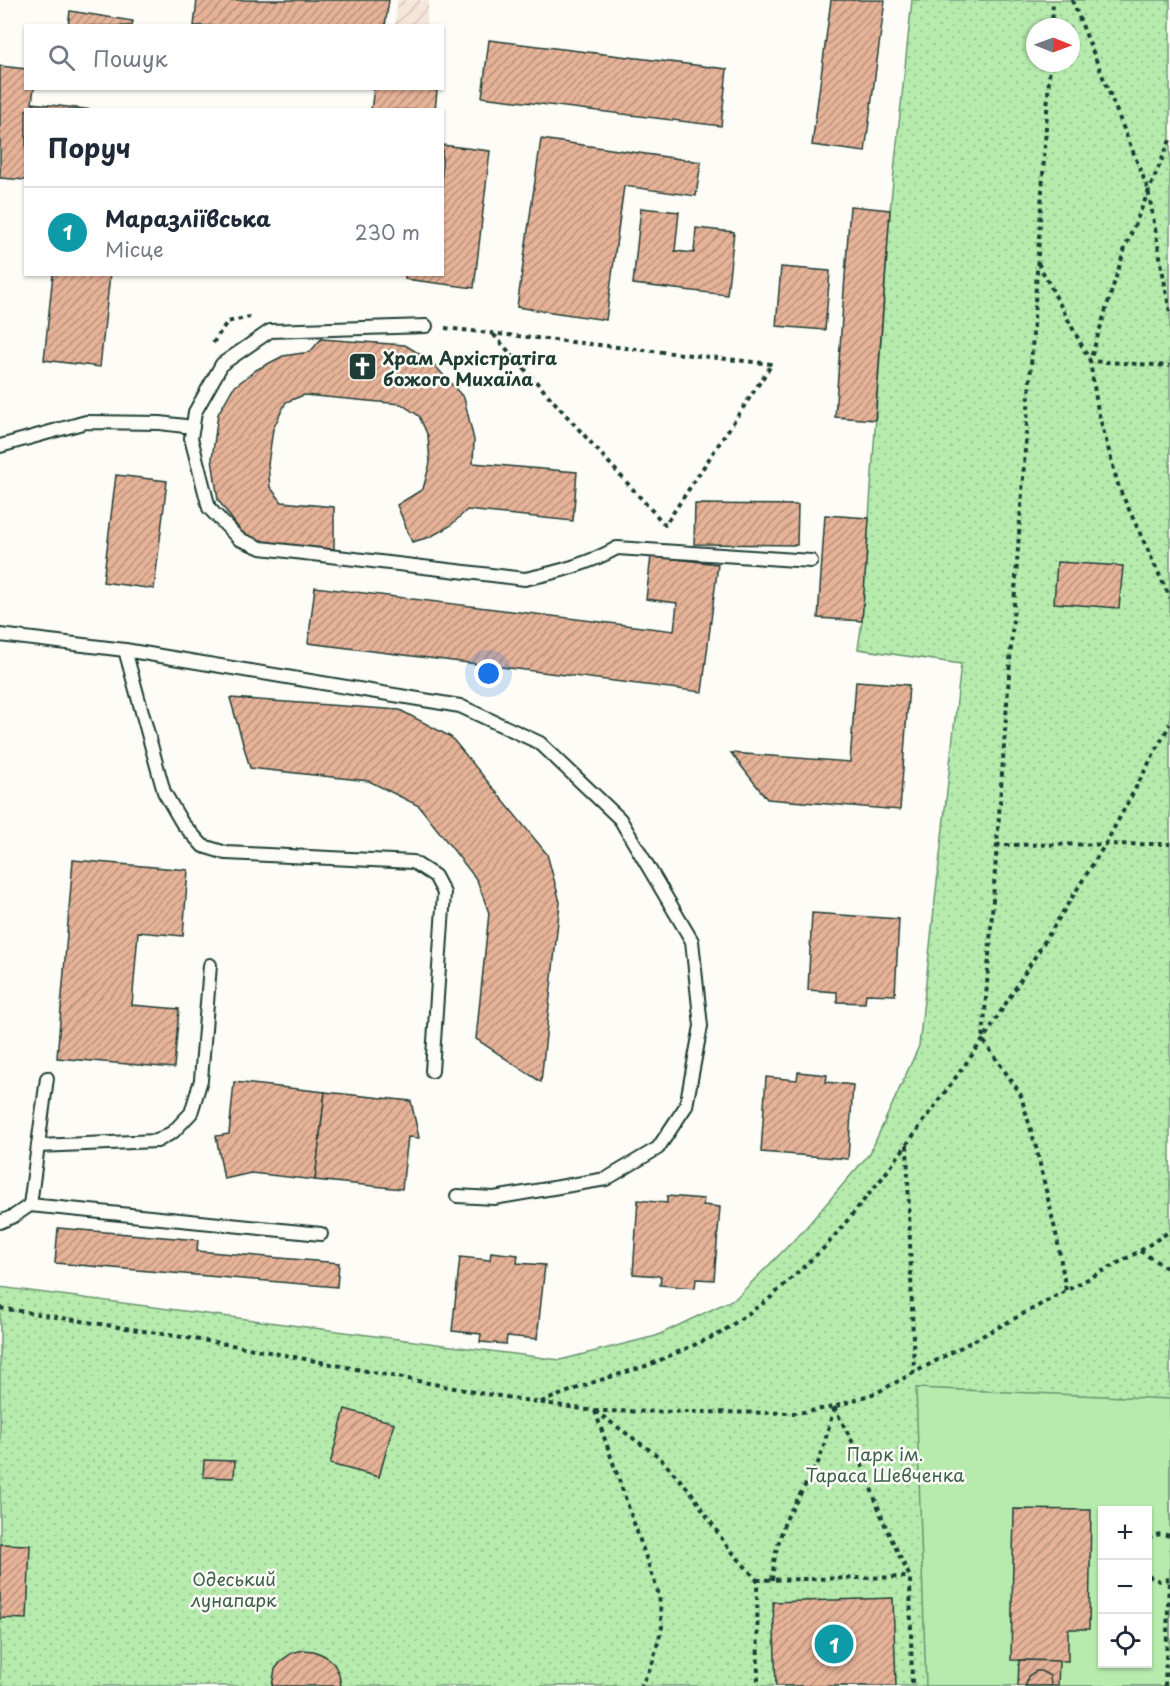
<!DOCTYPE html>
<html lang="uk">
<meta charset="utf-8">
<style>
:root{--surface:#fff;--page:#f6f6f7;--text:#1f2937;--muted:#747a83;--line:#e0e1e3;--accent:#b45309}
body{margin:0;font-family:"Playpen Sans",sans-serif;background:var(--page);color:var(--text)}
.controls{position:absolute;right:18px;bottom:18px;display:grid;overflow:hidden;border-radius:0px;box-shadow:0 2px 4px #0004}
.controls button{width:54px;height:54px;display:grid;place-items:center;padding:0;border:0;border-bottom:2px solid var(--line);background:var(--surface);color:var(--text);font:30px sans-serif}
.compass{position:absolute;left:1026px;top:18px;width:54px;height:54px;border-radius:50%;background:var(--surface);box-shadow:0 2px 4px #0004;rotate:91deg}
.you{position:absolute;left:489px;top:674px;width:21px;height:21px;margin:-15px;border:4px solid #fff;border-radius:50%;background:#1a73e8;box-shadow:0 0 0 9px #1a73e833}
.badge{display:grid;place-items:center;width:39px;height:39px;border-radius:50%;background:var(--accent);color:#fff;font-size:20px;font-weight:700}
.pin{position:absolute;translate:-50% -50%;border:3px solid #fff;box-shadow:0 2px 6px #0006}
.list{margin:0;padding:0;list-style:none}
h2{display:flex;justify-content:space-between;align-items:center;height:78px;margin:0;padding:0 24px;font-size:26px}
h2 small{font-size:20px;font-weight:400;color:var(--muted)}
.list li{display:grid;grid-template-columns:39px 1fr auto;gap:18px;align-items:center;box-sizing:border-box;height:90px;padding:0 24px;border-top:2px solid var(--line)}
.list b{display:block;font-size:22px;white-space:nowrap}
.list p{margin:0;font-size:20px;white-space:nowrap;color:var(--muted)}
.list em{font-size:20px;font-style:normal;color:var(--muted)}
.icon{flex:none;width:33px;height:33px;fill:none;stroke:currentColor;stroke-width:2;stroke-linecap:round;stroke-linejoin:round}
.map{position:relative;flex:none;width:1170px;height:1686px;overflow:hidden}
.search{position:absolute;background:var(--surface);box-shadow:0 2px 4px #0004;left:24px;top:24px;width:420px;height:66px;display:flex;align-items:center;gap:15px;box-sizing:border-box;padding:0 21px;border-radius:0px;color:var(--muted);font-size:22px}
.panel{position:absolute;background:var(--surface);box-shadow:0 2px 4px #0004;left:24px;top:108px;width:420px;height:168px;border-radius:0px}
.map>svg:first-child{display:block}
.industrial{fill:url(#industrial-furrows)}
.park{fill:url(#park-dots);stroke:#6a9470;stroke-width:1.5;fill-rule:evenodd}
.garden{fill:#b6ebad;stroke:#6a9470;stroke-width:1.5;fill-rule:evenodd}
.building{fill:url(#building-hatch);stroke:#1f3d34;stroke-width:1.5}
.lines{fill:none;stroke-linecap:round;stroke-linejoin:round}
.lane-casing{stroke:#1f3d34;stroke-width:16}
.path{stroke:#1f3d34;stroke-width:4;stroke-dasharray:4.5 4.5;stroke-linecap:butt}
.lane{stroke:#fdfcf7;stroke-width:12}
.labels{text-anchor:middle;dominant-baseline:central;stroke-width:5;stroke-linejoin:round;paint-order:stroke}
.poi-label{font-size:18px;font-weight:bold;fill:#1f3d34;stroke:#fdfcf7;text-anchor:start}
.park-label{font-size:18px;fill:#3d604c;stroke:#fdfcf7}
</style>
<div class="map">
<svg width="1170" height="1686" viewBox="0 0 1170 1686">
<defs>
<pattern id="industrial-furrows" width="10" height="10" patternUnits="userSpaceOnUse" patternTransform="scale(1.5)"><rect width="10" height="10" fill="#f6e6da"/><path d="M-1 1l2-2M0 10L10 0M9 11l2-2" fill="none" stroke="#d2c6bc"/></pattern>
<pattern id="park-dots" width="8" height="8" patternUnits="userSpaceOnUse" patternTransform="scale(1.5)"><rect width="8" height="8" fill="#b6ebad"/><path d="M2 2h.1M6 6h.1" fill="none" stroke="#9cca95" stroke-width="1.8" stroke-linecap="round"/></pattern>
<pattern id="building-hatch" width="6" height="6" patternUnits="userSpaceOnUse" patternTransform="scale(1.5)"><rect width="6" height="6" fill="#e6b298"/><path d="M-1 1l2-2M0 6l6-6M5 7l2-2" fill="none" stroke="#ba927d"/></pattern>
</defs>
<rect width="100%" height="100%" fill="#fdfcf7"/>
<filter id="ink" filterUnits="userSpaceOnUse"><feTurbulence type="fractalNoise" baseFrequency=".0167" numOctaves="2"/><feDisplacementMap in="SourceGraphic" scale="12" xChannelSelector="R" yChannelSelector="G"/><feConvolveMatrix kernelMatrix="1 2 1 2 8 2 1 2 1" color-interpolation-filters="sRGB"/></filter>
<g filter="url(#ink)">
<polygon class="industrial" points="397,0 429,0 426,25 395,25"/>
<path class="park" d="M 912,0 L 1170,0 L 1170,1686 L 0,1686 L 0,1287 L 560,1360 L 656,1336 L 736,1298 L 802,1232 L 870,1153 L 919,1046 L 961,664 L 858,649 L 862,621 L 890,210 ZM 1035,27 L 1071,27 L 1071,63 L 1035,63 ZM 1102,1510 L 1148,1510 L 1148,1664 L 1102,1664 Z"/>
<path class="garden" d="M 916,1388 L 1170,1399 L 1170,1686 L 926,1686 ZM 1102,1510 L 1148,1510 L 1148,1664 L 1102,1664 Z"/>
<g class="building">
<polygon points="197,0 389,0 385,26 194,26"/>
<polygon points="831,0 885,0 865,152 812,145"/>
<polygon points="70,11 133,21 132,26 68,26"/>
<polygon points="489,40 727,69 721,126 482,97"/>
<polygon points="0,66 26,69 26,88 34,88 32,103 94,110 26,110 26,180 0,178"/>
<polygon points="374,88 423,88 437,91 435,110 371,110"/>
<polygon points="541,139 701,162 696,196 624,186 606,320 517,307"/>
<polygon points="442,145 490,151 474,288 405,279 405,274 442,274"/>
<polygon points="850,206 890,210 875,420 835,417"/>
<polygon points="641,208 679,212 675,251 694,253 696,228 734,232 727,295 633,284"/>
<polygon points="781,267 830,271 825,330 776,326"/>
<polygon points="53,274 110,274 100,367 44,360"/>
<polygon points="321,339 405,345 430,360 464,398 474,440 473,463 577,472 573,521 467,510 450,526 430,537 412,542 397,505 423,489 430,463 428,436 419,416 401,404 304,395 286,402 273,429 268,464 270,487 282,502 334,507 334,549 262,544 242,533 218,500 212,459 218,414 233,388 256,370 283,356 310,352"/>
<polygon points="116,475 167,481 154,589 103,582"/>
<polygon points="695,504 798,505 797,545 694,544"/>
<polygon points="825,515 869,518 862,621 818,618"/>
<polygon points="651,556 718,564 702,692 308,643 315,587 674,631 677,603 646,599"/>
<polygon points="1057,562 1123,566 1119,608 1054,603"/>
<polygon points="856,681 909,685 900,810 767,799 731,753 850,762"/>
<polygon points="230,698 400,710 451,737 547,854 560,902 541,1082 476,1039 489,913 477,880 419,806 369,781 250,768"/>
<polygon points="73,860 188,870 183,936 138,932 132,1005 179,1009 174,1068 57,1058"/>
<polygon points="812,913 899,919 895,995 866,994 865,1003 837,1002 837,992 808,990"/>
<polygon points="798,1072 827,1075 826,1082 853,1085 848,1159 761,1152 766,1077 797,1080"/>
<polygon points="234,1082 325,1092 315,1180 251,1173 224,1179 216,1136 229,1134"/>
<polygon points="325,1092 411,1101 419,1138 408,1137 402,1189 315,1180"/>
<polygon points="667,1196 704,1199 703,1205 720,1207 714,1280 696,1279 695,1288 660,1285 661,1276 633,1274 638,1200 667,1203"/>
<polygon points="58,1228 198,1240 197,1251 339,1263 337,1287 55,1263"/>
<polygon points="491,1252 518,1255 517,1263 545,1265 537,1339 507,1336 506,1344 480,1342 481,1334 452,1331 460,1257 490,1260"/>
<polygon points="345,1409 394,1423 379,1477 330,1464"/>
<polygon points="204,1460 235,1461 234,1478 203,1477"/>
<polygon points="1014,1509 1091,1510 1089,1629 1068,1629 1068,1661 1011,1660"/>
<polygon points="0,1544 30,1545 27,1619 0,1618"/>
<polygon points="893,1598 896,1686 776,1686 773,1602"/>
<polygon points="303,1650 314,1651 325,1656 334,1664 339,1674 341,1686 272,1686 275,1669 282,1660 292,1653"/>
<polygon points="1019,1660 1059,1661 1058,1686 1018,1686"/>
<polygon points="1036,1671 1041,1671 1050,1676 1051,1686 1026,1686 1028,1676"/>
</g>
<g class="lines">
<defs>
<g id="lane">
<path d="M 426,326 L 270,331 L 222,364 L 195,412 L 191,438 L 209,508 L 239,539 L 261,548 L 525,579 C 558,572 588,564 617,548 L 811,561"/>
<polyline points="0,446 86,422 160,423 193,427"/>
<polyline points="0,635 125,650 460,706 540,743 620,819 692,941 701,1026 686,1106 658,1148 606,1179 494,1198 457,1196"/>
<polyline points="125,650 164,792 182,823 203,846 226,853 413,862 435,876 444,893 432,1071"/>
<polyline points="38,1146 157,1141 173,1132 191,1113 201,1080 210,965"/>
<polyline points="30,1205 47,1078"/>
<polyline points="0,1222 14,1216 30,1205 321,1234"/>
</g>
</defs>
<use href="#lane" class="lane-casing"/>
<g class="path">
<polyline points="1072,0 1148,189 1170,313"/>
<polyline points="1052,27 1053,0"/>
<polyline points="1050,63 1031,366 983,1040 1020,1093 1036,1147 1057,1238 1066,1291"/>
<polyline points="1170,140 1125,248 1090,361 1098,411 1119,488 1170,598"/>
<polyline points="1038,263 1090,361 1170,366"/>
<polyline points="445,328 772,364 665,525 493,334"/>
<polyline points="213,343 227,322 250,317"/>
<polyline points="996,845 1170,844"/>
<polyline points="907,1145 914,1372"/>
<polyline points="1140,1251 1170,1270"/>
<polyline points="0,1308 238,1346 480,1393 595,1411 797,1413 834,1407 878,1392 1140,1251 1170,1231"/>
<polyline points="541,1402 594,1382 649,1365 719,1334 769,1299 827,1245 883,1177 983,1040 1106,843 1170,724"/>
<polyline points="834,1407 855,1447 887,1530 910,1577 912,1686"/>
<polyline points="595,1411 658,1456 691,1492 726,1545 757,1580 758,1686"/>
<polyline points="595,1411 659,1595 662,1627 652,1665 641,1686"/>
<path d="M 1148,1539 C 1155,1534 1161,1533 1170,1536"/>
<polyline points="1148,1576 1160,1581 1169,1579"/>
<polyline points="757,1580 910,1577"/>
<polyline points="772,1580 775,1555 785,1521 820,1459 834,1408"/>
<polyline points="1165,1686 1169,1580"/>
</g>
<use href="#lane" class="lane"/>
</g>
</g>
<defs>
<symbol id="church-square" viewBox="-11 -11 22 22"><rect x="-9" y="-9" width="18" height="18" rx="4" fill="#1f3d34" stroke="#fdfcf7"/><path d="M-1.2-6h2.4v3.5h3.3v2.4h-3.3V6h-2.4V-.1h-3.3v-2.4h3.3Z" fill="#fff"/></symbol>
</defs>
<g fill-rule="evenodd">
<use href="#church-square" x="346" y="350" width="33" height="33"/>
</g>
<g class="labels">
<g class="poi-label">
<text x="383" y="357">Храм Архістратіга<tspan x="383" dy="21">божого Михаїла</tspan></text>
</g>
<g class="park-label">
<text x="885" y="1453">Парк ім.<tspan x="885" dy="21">Тараса Шевченка</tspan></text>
<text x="234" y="1578">Одеський<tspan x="234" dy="21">лунапарк</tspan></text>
</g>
</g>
</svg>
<div class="controls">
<button>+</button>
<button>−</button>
<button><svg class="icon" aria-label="locate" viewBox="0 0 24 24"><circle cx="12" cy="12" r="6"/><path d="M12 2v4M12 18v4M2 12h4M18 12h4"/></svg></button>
</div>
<svg class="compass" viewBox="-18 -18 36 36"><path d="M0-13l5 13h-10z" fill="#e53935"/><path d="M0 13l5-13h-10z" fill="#747a83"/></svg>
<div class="you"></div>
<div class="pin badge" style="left:834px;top:1644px;background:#0f9aa8">1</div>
<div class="search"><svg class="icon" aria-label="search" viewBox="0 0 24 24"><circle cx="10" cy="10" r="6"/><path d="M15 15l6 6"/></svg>Пошук</div>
<section class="panel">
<h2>Поруч<small></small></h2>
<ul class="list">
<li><span class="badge" style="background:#0f9aa8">1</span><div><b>Маразліївська</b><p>Місце</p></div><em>230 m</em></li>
</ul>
</section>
</div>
